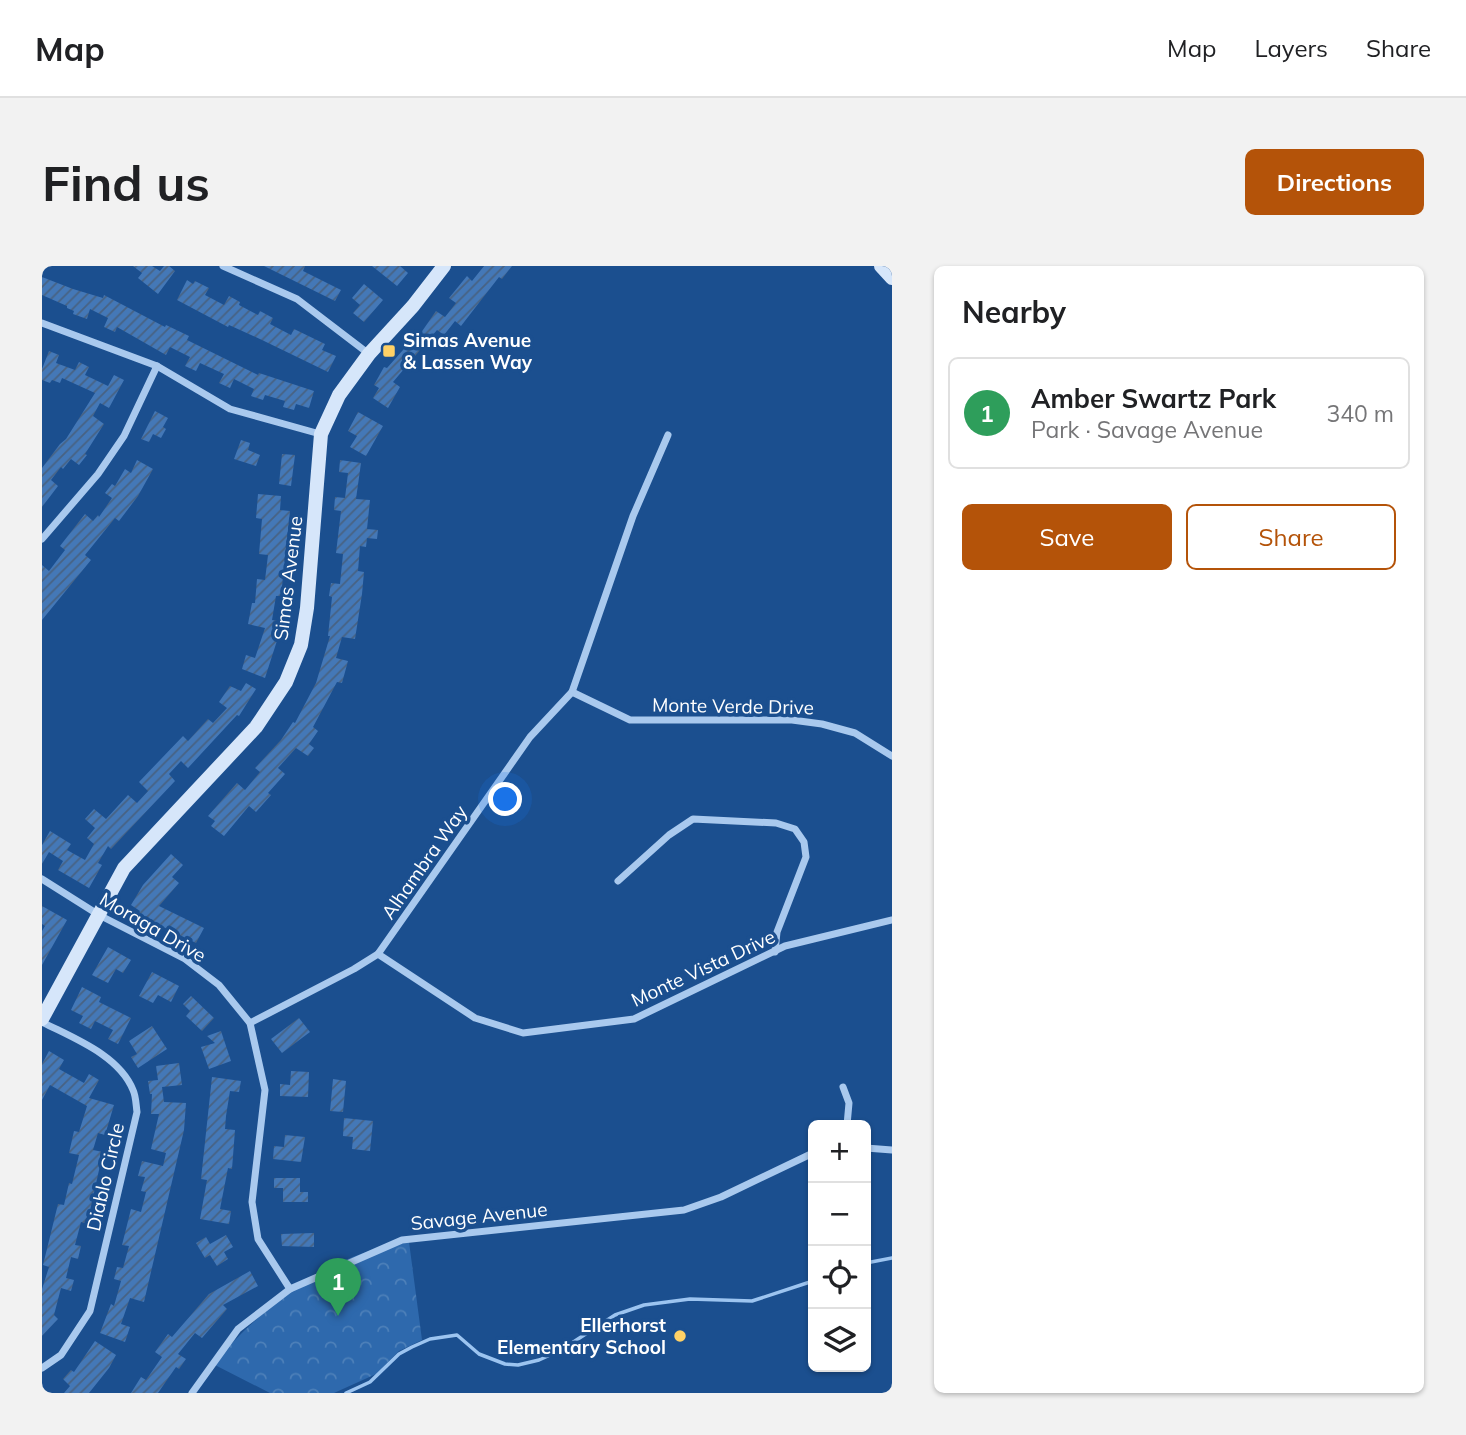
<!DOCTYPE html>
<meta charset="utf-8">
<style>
:root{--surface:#fff;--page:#f2f2f2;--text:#202124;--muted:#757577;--line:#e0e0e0;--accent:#b45309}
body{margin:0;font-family:Mulish,sans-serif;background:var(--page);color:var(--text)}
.controls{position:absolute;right:21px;bottom:21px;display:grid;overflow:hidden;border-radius:10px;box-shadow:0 2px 5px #0004}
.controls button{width:63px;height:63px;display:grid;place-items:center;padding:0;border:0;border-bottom:2px solid var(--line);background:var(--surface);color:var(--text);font:35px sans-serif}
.you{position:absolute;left:464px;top:534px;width:24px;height:24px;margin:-18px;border:5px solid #fff;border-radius:50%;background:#1a73e8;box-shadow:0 0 0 10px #1a73e833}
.badge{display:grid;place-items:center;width:46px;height:46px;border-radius:50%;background:var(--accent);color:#fff;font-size:23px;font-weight:700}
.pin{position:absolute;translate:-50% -58px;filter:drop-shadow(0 2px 4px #0008)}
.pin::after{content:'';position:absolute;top:37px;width:24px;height:21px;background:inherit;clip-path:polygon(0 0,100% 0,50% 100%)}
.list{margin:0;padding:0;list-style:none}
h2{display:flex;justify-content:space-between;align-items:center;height:91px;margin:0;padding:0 28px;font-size:30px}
h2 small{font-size:23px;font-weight:400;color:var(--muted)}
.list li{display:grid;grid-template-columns:46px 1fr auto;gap:21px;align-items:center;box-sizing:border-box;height:112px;margin:0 14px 14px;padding:0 14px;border:2px solid var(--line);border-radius:10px}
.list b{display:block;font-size:26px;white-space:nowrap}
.list p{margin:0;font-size:23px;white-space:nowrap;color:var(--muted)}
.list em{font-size:23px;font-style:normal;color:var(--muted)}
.actions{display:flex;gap:14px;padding:21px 28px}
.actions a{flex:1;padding:16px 0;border:2px solid var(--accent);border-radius:10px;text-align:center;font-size:24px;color:var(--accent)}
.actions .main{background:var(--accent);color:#fff}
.icon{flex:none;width:38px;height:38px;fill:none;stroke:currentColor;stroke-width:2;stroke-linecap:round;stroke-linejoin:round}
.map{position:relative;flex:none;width:850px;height:1127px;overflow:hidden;border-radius:10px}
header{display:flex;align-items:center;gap:42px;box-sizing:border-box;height:98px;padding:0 35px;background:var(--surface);border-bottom:2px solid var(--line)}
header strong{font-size:33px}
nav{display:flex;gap:38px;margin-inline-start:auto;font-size:24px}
.intro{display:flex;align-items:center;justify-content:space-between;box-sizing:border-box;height:168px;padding:0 42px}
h1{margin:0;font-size:49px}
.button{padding:18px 32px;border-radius:10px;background:var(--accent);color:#fff;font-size:24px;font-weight:700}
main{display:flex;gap:42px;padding:0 42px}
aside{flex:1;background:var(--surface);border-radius:10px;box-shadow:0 2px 5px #0004}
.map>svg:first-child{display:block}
.forest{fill:url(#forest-crowns)}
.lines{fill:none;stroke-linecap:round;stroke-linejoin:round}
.stream{stroke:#9cc4f0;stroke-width:3.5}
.building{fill:url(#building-hatch)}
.street{stroke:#a9c9ee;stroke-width:7}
.secondary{stroke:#d6e6fa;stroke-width:14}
.poi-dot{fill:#ffd166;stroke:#1b4f8f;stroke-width:2.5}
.labels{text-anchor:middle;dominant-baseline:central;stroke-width:7;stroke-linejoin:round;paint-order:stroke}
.poi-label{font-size:19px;font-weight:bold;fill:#fff;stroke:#1b4f8f;text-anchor:start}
.street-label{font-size:19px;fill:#fff;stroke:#1b4f8f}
</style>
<header>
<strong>Map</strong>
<nav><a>Map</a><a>Layers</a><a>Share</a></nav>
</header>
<div class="intro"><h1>Find us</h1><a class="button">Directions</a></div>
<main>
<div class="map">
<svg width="850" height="1127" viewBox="0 0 850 1127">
<defs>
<pattern id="forest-crowns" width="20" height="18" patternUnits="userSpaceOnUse" patternTransform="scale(1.75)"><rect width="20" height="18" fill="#2e69ad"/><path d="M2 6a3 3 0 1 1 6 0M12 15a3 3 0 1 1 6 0" fill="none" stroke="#4d80b9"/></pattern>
<pattern id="building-hatch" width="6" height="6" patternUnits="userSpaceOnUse" patternTransform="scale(1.75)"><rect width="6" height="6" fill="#4478b7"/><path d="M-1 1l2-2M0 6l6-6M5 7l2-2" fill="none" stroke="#486282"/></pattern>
</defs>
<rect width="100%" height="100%" fill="#1b4f8f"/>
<path class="forest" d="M 367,976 L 380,1074 L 357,1085 L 334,1108 L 292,1127 L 228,1127 L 171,1098 C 222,1039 287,987 367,976 Z"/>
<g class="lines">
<g class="stream">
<polyline points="824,997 850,992"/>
<polyline points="304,1127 328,1116 357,1088 370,1081 388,1073 415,1069 437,1088 463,1098 476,1099 497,1094 519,1084 573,1049 602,1039 648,1033 710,1035 771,1015"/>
</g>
</g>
<g class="building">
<polygon points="91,0 110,0 118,5 122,0 127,0 133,5 116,28 96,12 100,7"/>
<polygon points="222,0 263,0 261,5 299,24 293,35"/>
<polygon points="330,0 358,0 366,7 355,20"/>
<polygon points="442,0 470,0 460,13 457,11 419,60 413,55 402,69 395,64 351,116 358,121 346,142 331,132 337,122 332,119 342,101 345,102 369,75 372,77 394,45 403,51 414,37 407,32 425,10 430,15"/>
<polygon points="0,11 31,23 61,32 62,29 123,61 124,59 147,70 145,74 216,109 217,107 272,125 267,142 254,138 252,144 241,141 243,135 223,129 221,134 209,130 212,123 192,113 188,122 177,117 182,108 158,97 154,105 143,100 148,91 128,81 124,89 75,61 73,66 62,61 66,52 48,43 45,53 31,48 32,45 25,42 25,40 0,29"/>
<polygon points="145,14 151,18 153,15 167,22 163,29 182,39 187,30 198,36 197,39 216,49 218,45 231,52 228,58 249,69 252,63 283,78 280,84 294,90 286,106 220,74 187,59 186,61 135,34"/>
<polygon points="322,18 341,34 322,56 311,47 318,39 310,32"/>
<polygon points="7,85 17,89 14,97 33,104 37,96 47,101 43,109 66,120 72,109 82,114 67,142 58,137 51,150 62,158 43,188 45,189 37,199 29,193 21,203 19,201 9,214 16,220 0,241 0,202 18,178 24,173 53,127 20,112 18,117 10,114 8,117 0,114 0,103"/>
<polygon points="113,145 126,152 121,161 124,163 119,172 111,168 107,176 99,173"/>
<polygon points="316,146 341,160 324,190 308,181 315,170 306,165"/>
<polygon points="199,174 208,177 206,184 218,189 214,200 192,193"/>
<polygon points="240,188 253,189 249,220 237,218"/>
<polygon points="95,194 111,203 96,230 77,255 73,252 43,289 49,294 0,354 0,299 7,305 23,284 18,280 43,248 51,255 56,249 57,251 70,232 63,227 70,218 73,220 83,203 89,207"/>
<polygon points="298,194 319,197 314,233 328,234 325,263 336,264 335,273 325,272 324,281 318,280 316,305 322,306 320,328 313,373 300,371 294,392 306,395 300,417 295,416 271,461 276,465 267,478 272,482 266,490 254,482 236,502 243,508 226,527 229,529 214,546 207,540 182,570 169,560 173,555 166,550 195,517 203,524 218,506 213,502 239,474 251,456 253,457 274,417 288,370 286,370 290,331 287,330 289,317 298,318 301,288 294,287 299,245 292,244 293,231 303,232 306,207 297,206"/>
<polygon points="216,228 239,230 238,244 248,245 239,330 234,330 230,354 241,356 223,412 200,403 204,389 213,392 223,362 206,358 210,337 213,337 215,313 223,314 226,289 217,288 220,253 214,252"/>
<polygon points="204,417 214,423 197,450 195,449 146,502 139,495 127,508 133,515 69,583 66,580 56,597 60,599 47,622 16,604 21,595 7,586 0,598 0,579 8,565 29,578 25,584 43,594 52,578 45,572 53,562 43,553 52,543 64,553 86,529 95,537 106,525 97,516 141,470 146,475 166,453 171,457 185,442 177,436 188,420 199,425"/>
<polygon points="129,588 141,599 130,611 137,617 117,640 162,662 154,677 109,655 105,661 93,653 98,645 89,639 101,619"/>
<polygon points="0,640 25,654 0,699 0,665 3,660 0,658"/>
<polygon points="66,681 89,694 81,707 74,703 66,717 50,709"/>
<polygon points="110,706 137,720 129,736 116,729 111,737 97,730"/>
<polygon points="40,721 59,731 57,736 89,752 76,778 66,773 71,764 53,755 49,763 37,757 41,750 29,744"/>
<polygon points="149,730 172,752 160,765 144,750 148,745 141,738"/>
<polygon points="257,752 268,766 240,787 229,773"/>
<polygon points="110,760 125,783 96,802 89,791 95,788 87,775"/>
<polygon points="179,765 189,795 167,803 159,781 173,777 165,770"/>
<polygon points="7,785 22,794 17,803 42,817 47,808 57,814 47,832 72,839 63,869 56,867 51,884 61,886 45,958 39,956 33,979 39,980 36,993 29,991 24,1012 32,1014 29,1025 19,1022 12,1049 16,1053 0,1070 0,1023 7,1001 1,999 16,938 22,939 27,917 30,918 37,889 27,887 32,865 37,866 45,840 8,819 0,834 0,798"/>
<polygon points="137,797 140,819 120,821 122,836 144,837 142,864 102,1036 88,1032 79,1058 88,1061 83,1076 58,1067 69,1038 72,1040 79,1015 72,1013 75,1001 81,1002 87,980 80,979 89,943 99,946 104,926 99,925 103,911 96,910 100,895 121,900 124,887 109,883 117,848 109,848 110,828 108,828 106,815 116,814 114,800"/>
<polygon points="249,805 267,806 266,831 238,830 238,818 248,819"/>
<polygon points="170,811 199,815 197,826 188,825 184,850 183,863 193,864 190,903 186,902 178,943 189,945 187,958 158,953 165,914 159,913"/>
<polygon points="291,813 304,815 301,846 288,845"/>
<polygon points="302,852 331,855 328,885 310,883 311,871 301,870"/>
<polygon points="243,869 263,871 259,896 231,893 232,880 242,881"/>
<polygon points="232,912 258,912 258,926 266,926 266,936 241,936 241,922 232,922"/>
<polygon points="272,967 272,981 240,980 239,968"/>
<polygon points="184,969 191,981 182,986 186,993 175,1000 168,989 163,992 154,977 164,971 168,978"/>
<polygon points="208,1005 216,1020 181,1039 185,1043 160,1072 153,1067 136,1088 144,1093 137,1103 134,1101 116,1127 89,1127 99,1111 104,1114 120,1091 113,1086 126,1068 130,1071 167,1028"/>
<polygon points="53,1075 74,1089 67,1102 47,1127 22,1127 28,1120 21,1113 29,1104 32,1106"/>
</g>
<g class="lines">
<g class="street">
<polyline points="181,0 255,33 327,88"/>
<polyline points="0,57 115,100 188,143 278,168"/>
<polyline points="0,273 56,208 82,170 115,100"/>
<polyline points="530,426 588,454 750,454 780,458 813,467 850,490"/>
<polyline points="0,613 57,649 143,693 177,719 208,757 223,824 210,936 216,973 248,1023"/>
<polyline points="576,615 627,569 651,553 734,557 753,563 762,576 764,591 735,666 733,686"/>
<polyline points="336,688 433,752 481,767 592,753 743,680 850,654"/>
<path d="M 0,756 C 31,772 77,789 91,824 C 94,830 94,839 95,846 L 48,1045 L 19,1089 L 0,1102"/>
<polyline points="208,757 312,703 336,688 488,471 530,426 591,250 626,169"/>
<polyline points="801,821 807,837 805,859"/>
<polyline points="824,882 850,884"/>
<polyline points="150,1127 196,1063 248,1023 360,974 642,944 679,931 771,887"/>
</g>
<g class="secondary">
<polyline points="839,0 850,12"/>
<polyline points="0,753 82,602 214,461 244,416 259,379 265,342 279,168 297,129 327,88 371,40 402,0"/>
</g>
</g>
<g class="poi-dot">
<rect x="340" y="78" width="14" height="14" rx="3.5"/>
<circle cx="638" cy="1070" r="7"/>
</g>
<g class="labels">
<g class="poi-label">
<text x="361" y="74">Simas Avenue<tspan x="361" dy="22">&amp; Lassen Way</tspan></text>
<text x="624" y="1059" text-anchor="end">Ellerhorst<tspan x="624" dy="22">Elementary School</tspan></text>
</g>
<g class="street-label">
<text transform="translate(246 312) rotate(-83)">Simas Avenue</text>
<text transform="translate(691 440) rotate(1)">Monte Verde Drive</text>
<text transform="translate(382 596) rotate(-55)">Alhambra Way</text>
<text transform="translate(111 661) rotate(30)">Moraga Drive</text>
<text transform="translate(661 702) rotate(-25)">Monte Vista Drive</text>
<text transform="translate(63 911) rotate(-77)">Diablo Circle</text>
<text transform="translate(437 950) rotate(-6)">Savage Avenue</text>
</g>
</g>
</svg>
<div class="controls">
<button>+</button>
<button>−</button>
<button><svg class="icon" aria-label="locate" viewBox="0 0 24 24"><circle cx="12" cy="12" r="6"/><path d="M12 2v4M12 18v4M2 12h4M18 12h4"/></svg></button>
<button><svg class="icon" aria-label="layers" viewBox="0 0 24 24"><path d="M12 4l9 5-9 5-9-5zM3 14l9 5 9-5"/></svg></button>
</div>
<div class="you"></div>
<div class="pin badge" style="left:296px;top:1050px;background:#2e9e5b">1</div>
</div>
<aside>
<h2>Nearby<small></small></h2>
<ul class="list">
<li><span class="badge" style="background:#2e9e5b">1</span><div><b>Amber Swartz Park</b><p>Park · Savage Avenue</p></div><em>340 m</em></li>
</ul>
<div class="actions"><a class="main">Save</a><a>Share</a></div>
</aside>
</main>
